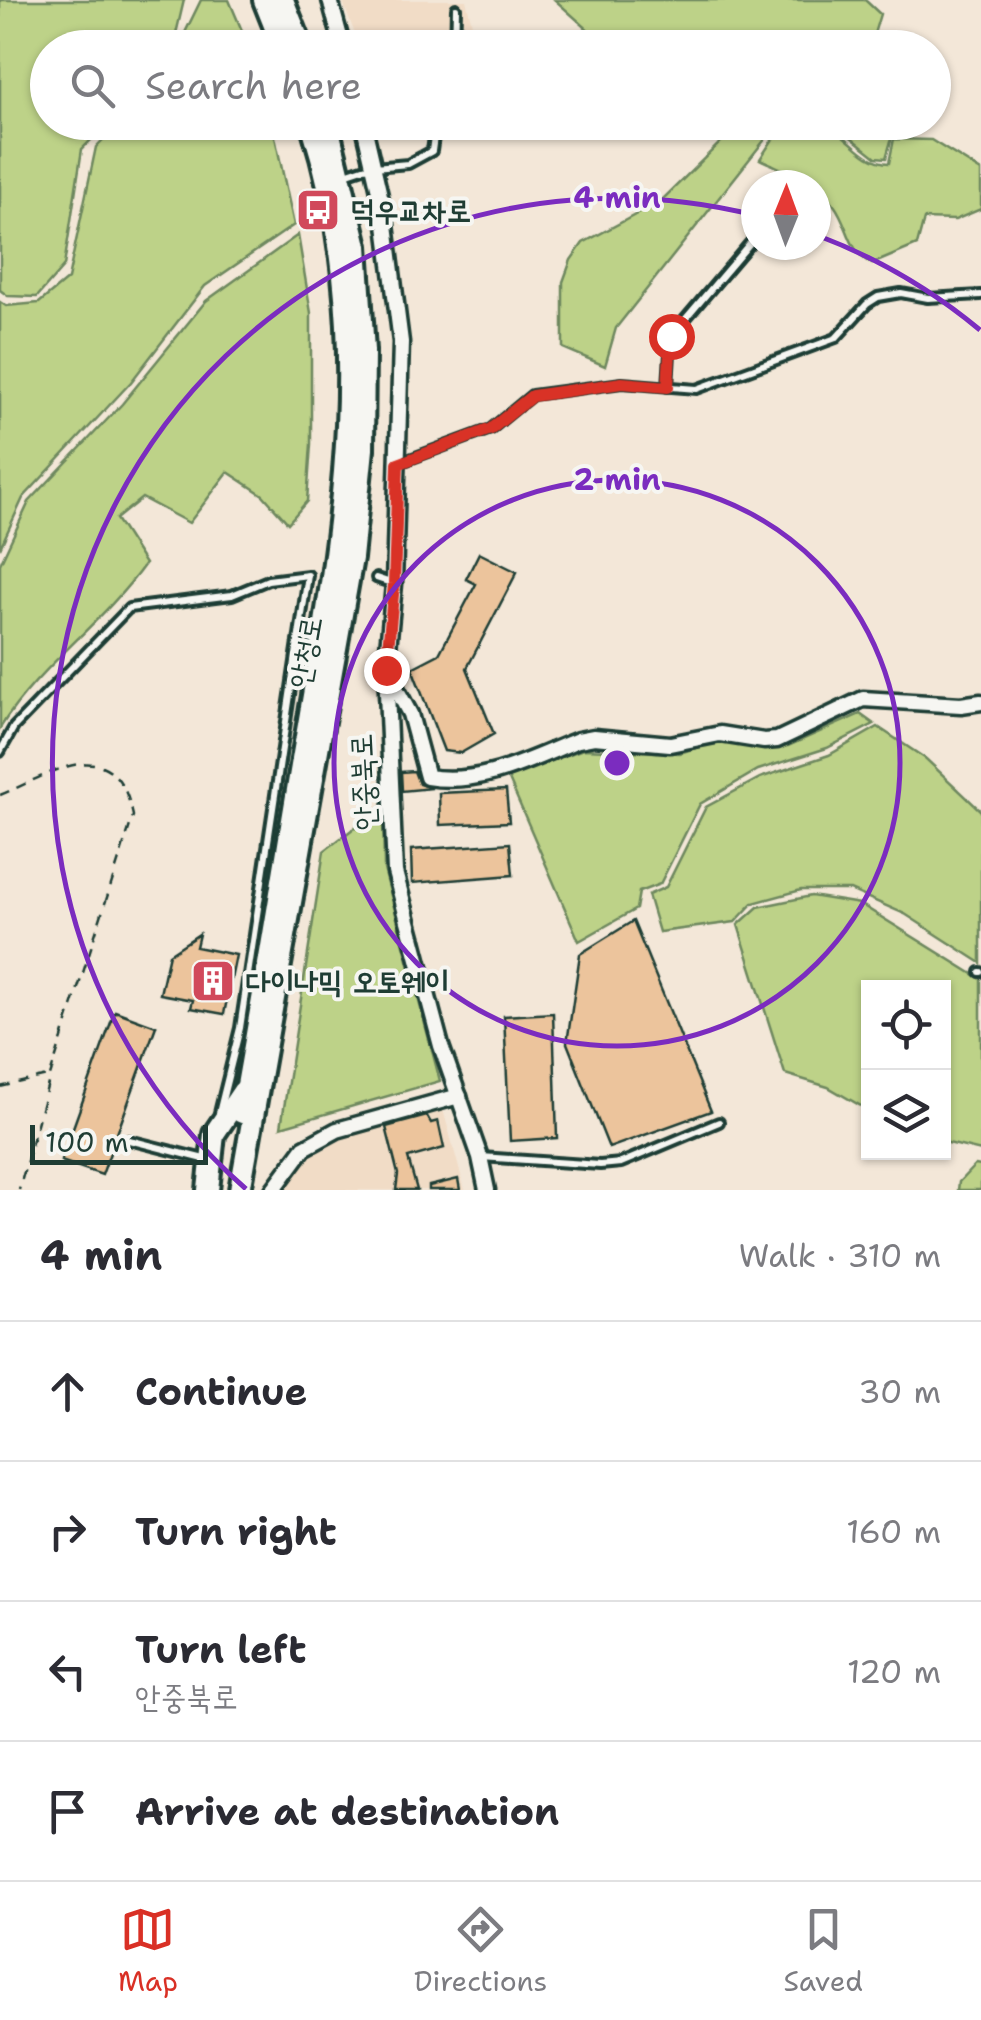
<!DOCTYPE html>
<meta charset="utf-8">
<style>
:root{--surface:#fff;--page:#f7f7f7;--text:#2b2b33;--muted:#7c7c81;--line:#e1e1e2;--accent:#d93025}
body{margin:0;font-family:"Shantell Sans","Poor Story",sans-serif;background:var(--page);color:var(--text)}
.controls{position:absolute;right:30px;bottom:30px;display:grid;overflow:hidden;border-radius:0px;box-shadow:0 2px 8px #0004}
.controls button{width:90px;height:90px;display:grid;place-items:center;padding:0;border:0;border-bottom:2px solid var(--line);background:var(--surface);color:var(--text);font:50px sans-serif}
.compass{position:absolute;left:741px;top:170px;width:90px;height:90px;border-radius:50%;background:var(--surface);box-shadow:0 2px 8px #0004;rotate:1deg}
.scale{position:absolute;left:30px;bottom:25px;width:178px;box-sizing:border-box;padding-left:10px;border:5px solid #1f3d34;border-top:0;font-size:28px;line-height:35px;white-space:nowrap;color:#1f3d34;-webkit-text-stroke:8px #f6f6f2;paint-order:stroke}
.stop{position:absolute;width:30px;height:30px;margin:-22px;border:8px solid #d93025;border-radius:50%;background:#fff}
.stop.end{background:#d93025;border-color:#fff;box-shadow:0 2px 10px #0008}
.list{margin:0;padding:0;list-style:none}
h2{display:flex;justify-content:space-between;align-items:center;height:130px;margin:0;padding:0 40px;font-size:42px}
h2 small{font-size:32px;font-weight:400;color:var(--muted)}
.list li{display:grid;grid-template-columns:65px 1fr auto;gap:30px;align-items:center;box-sizing:border-box;height:140px;padding:0 40px;border-top:2px solid var(--line)}
.list b{display:block;font-size:38px;white-space:nowrap}
.list p{margin:0;font-size:32px;white-space:nowrap;color:var(--muted)}
.list em{font-size:32px;font-style:normal;color:var(--muted)}
.icon{flex:none;width:55px;height:55px;fill:none;stroke:currentColor;stroke-width:2;stroke-linecap:round;stroke-linejoin:round}
.map{position:relative;flex:none;width:981px;height:1190px;overflow:hidden}
.search{position:absolute;background:var(--surface);box-shadow:0 2px 8px #0004;left:30px;right:30px;top:30px;height:110px;display:flex;align-items:center;gap:25px;box-sizing:border-box;padding:0 35px;border-radius:55px;color:var(--muted);font-size:38px}
.sheet{height:690px;background:var(--surface)}
nav{display:flex;justify-content:space-around;align-items:center;box-sizing:border-box;height:140px;border-top:2px solid var(--line);background:var(--surface);font-size:28px;color:var(--muted)}
nav a{display:grid;justify-items:center;gap:5px}
nav .on{color:var(--accent)}
.map>svg:first-child{display:block}
.built{fill:#f1dcc6}
.green{fill:#bdd288;stroke:#6e885e;stroke-width:2.5}
.building{fill:#ecc49c;stroke:#1f3d34;stroke-width:2.5}
.lines{fill:none;stroke-linecap:round;stroke-linejoin:round}
.lane-casing{stroke:#1f3d34;stroke-width:14}
.street-casing{stroke:#1f3d34;stroke-width:21}
.secondary-casing{stroke:#1f3d34;stroke-width:28}
.path{stroke:#1f3d34;stroke-width:2.5;stroke-dasharray:10 8;stroke-linecap:butt}
.lane{stroke:#f6f6f2;stroke-width:6}
.street{stroke:#f6f6f2;stroke-width:14}
.secondary{stroke:#f6f6f2;stroke-width:20}
.route{stroke:#d93025;stroke-width:12}
.ring{fill:none;stroke:#7b2cbf;stroke-width:5}
.labels{text-anchor:middle;dominant-baseline:central;stroke-width:8;stroke-linejoin:round;paint-order:stroke}
.poi-label{font-size:30px;font-weight:bold;fill:#1f3d34;stroke:#f6f6f2;text-anchor:start}
.street-label{font-size:30px;fill:#1f3d34;stroke:#f6f6f2}
.centre{fill:#7b2cbf;stroke:#f6f6f2;stroke-width:5}
.ring-label{font-size:30px;text-anchor:middle;font-weight:bold;fill:#7b2cbf;stroke:#f6f6f2;stroke-width:8;stroke-linejoin:round;paint-order:stroke}
</style>
<div class="map">
<svg width="981" height="1190" viewBox="0 0 981 1190">
<rect width="100%" height="100%" fill="#f3e7d8"/>
<filter id="ink" filterUnits="userSpaceOnUse"><feTurbulence type="fractalNoise" baseFrequency=".01" numOctaves="2"/><feDisplacementMap in="SourceGraphic" scale="20" xChannelSelector="R" yChannelSelector="G"/><feConvolveMatrix kernelMatrix="1 2 1 2 8 2 1 2 1" color-interpolation-filters="sRGB"/></filter>
<g filter="url(#ink)">
<g class="built">
<polygon points="342,0 466,0 473,28 458,47 360,47"/>
<polygon points="442,1106 465,1190 277,1190 307,1150 343,1132"/>
</g>
<g class="green">
<polygon points="0,0 184,0 176,34 167,47 48,48 48,122 108,123 82,149 64,266 37,297 8,296 0,290"/>
<polygon points="201,0 229,0 249,47 178,47"/>
<polygon points="555,0 865,0 880,14 870,47 637,48 602,42"/>
<polygon points="746,122 774,128 616,328 605,366 563,348 563,282 571,260 583,243 661,201 734,129"/>
<path d="M 784,122 C 797,122 814,120 826,125 C 850,135 862,162 889,163 L 894,139 L 931,140 L 981,171 L 981,209 L 955,220 L 924,219 L 917,245 L 872,264 C 848,252 849,225 834,205 C 816,181 787,172 760,159 Z"/>
<polygon points="119,123 272,123 294,225 205,286 131,382 23,498 0,548 0,302 6,306 39,303 68,279 96,147"/>
<polygon points="833,123 907,122 907,123 893,134 886,158 876,157"/>
<path d="M 298,235 L 311,313 L 311,444 L 307,501 L 288,523 L 263,495 L 228,472 L 189,523 L 142,498 L 116,519 L 145,564 C 102,624 39,666 0,728 L 0,564 L 29,502 L 122,404 L 206,301 Z"/>
<polygon points="860,714 874,724 827,748 758,770 700,804 660,884 639,892 636,909 579,941 508,777 583,749 680,753 716,741 751,747 788,746"/>
<polygon points="878,727 926,759 981,811 981,963 905,914 850,890 801,890 753,903 735,922 659,932 648,895 666,887 706,807 760,778 829,755"/>
<polygon points="383,806 384,869 440,1081 281,1127 324,851"/>
<polygon points="811,896 860,904 981,979 981,1151 944,1142 944,988 868,988 868,1110 828,1087 785,1074 738,925 758,907"/>
<polygon points="975,1165 981,1166 981,1190 958,1190 959,1182"/>
</g>
<g class="building">
<polygon points="479,553 517,572 467,668 494,734 461,753 444,751 412,668 439,654 476,584 466,579"/>
<polygon points="414,771 419,784 432,788 402,791 401,772"/>
<polygon points="506,790 509,822 440,825 439,793"/>
<polygon points="510,843 513,875 412,883 411,850"/>
<polygon points="633,921 711,1111 609,1148 567,1043 580,954"/>
<polygon points="199,934 196,947 236,955 224,1014 191,1008 193,1000 160,994 169,954"/>
<polygon points="115,1011 156,1026 102,1175 61,1161"/>
<polygon points="553,1013 557,1138 510,1141 504,1016"/>
<polygon points="427,1116 431,1123 438,1121 444,1148 408,1158 417,1190 396,1190 398,1174 386,1127"/>
<polygon points="458,1179 460,1190 429,1190 429,1186"/>
</g>
<g class="lines">
<defs>
<g id="lane">
<polyline points="455,48 456,8"/>
<polyline points="342,175 363,168 408,164 432,151 436,122"/>
<polyline points="668,387 671,336 756,236"/>
<polyline points="399,463 491,429 532,395 622,383 697,389 836,338 867,304 878,297 901,293 928,298 981,295"/>
<polyline points="376,578 394,584"/>
<polyline points="0,752 14,727 129,608 232,595 268,580 308,575 240,1028 219,1113"/>
<polyline points="980,972 981,972"/>
<polyline points="129,1140 208,1160"/>
<polyline points="481,1157 600,1165 621,1163 719,1122"/>
</g>
<g id="street">
<polyline points="330,0 343,48"/>
<polyline points="363,122 385,217 401,342 394,584 386,670 395,872 441,1046 480,1157 487,1190"/>
<path d="M 389,675 L 410,714 L 427,777 C 482,786 528,760 578,740 L 594,737 L 670,744 L 720,734 L 764,741 L 777,740 L 863,699 L 961,705 L 981,702"/>
<polyline points="273,1190 304,1148 337,1130 459,1096"/>
</g>
<g id="secondary">
<polyline points="264,0 283,48"/>
<polyline points="283,0 302,48"/>
<path d="M 242,1113 C 264,994 283,873 303,754 C 340,538 379,338 311,122"/>
<polyline points="208,1190 214,1134 243,1091"/>
<polyline points="240,1190 352,558 363,449 364,351 357,246 327,122"/>
</g>
</defs>
<use href="#lane" class="lane-casing"/>
<use href="#street" class="street-casing"/>
<use href="#secondary" class="secondary-casing"/>
<g class="path">
<path d="M 0,795 C 56,772 114,728 133,816 L 50,1076 L 19,1190"/>
<polyline points="0,1087 47,1076"/>
</g>
<use href="#lane" class="lane"/>
<use href="#street" class="street"/>
<use href="#secondary" class="secondary"/>
</g>
</g>
<g class="lines" filter="url(#ink)">
<polyline class="route" points="386,670 394,584 398,464 491,429 532,396 622,383 668,387 671,336"/>
</g>
<g class="ring">
<circle cx="617" cy="763" r="283"/>
<path d="M246 1189A565 565 0 0 1 754 215M819 236A565 565 0 0 1 980 330"/>
</g>
<defs>
<symbol id="bus-square" viewBox="-11 -11 22 22"><rect x="-9" y="-9" width="18" height="18" rx="4" fill="#d1495b" stroke="#f6f6f2"/><path d="M-5-6H5V4H4V6H2V4H-2V6H-4V4H-5ZM-3.5-4V0h7V-4ZM-3.5 1.2v1.5H-2V1.2ZM2 1.2v1.5H3.5V1.2Z" fill="#fff"/></symbol>
<symbol id="building-square" viewBox="-11 -11 22 22"><rect x="-9" y="-9" width="18" height="18" rx="4" fill="#d1495b" stroke="#f6f6f2"/><path d="M-4-6H4V6H1V3H-1V6H-4ZM-2.5-4.3h1.7v1.8h-1.7ZM.8-4.3h1.7v1.8H.8ZM-2.5-1h1.7V.8h-1.7ZM.8-1h1.7V.8H.8Z" fill="#fff"/></symbol>
</defs>
<g fill-rule="evenodd">
<use href="#bus-square" x="293" y="185" width="50" height="50"/>
<use href="#building-square" x="188" y="956" width="50" height="50"/>
</g>
<g class="labels">
<g class="poi-label">
<text x="350" y="210">덕우교차로</text>
<text x="246" y="981">다이나믹 오토웨이</text>
</g>
<g class="street-label">
<text transform="translate(305 652) rotate(-80)">안청로</text>
<text transform="translate(363 782) rotate(-93)">안중북로</text>
</g>
</g>
<circle cx="617" cy="763" r="15" class="centre"/>
<g class="ring-label">
<text x="617" y="208">4 min</text>
<text x="617" y="490">2 min</text>
</g>
</svg>
<div class="controls">
<button><svg class="icon" aria-label="locate" viewBox="0 0 24 24"><circle cx="12" cy="12" r="6"/><path d="M12 2v4M12 18v4M2 12h4M18 12h4"/></svg></button>
<button><svg class="icon" aria-label="layers" viewBox="0 0 24 24"><path d="M12 4l9 5-9 5-9-5zM3 14l9 5 9-5"/></svg></button>
</div>
<svg class="compass" viewBox="-18 -18 36 36"><path d="M0-13l5 13h-10z" fill="#e53935"/><path d="M0 13l5-13h-10z" fill="#7c7c81"/></svg>
<div class="scale">100 m</div>
<div class="stop" style="left:671px;top:336px"></div>
<div class="stop end" style="left:386px;top:670px"></div>
<div class="search"><svg class="icon" aria-label="search" viewBox="0 0 24 24"><circle cx="10" cy="10" r="6"/><path d="M15 15l6 6"/></svg>Search here</div>
</div>
<section class="sheet">
<h2>4 min<small>Walk · 310 m</small></h2>
<ul class="list">
<li><svg class="icon" aria-label="ahead" viewBox="0 0 24 24"><path d="M12 20V5M6 11l6-6 6 6"/></svg><div><b>Continue</b></div><em>30 m</em></li>
<li><svg class="icon" aria-label="right" viewBox="0 0 24 24"><path d="M7 20v-9h11M14 6l5 5-5 5"/></svg><div><b>Turn right</b></div><em>160 m</em></li>
<li><svg class="icon" aria-label="left" viewBox="0 0 24 24"><path d="M17 20v-9H6M10 6l-5 5 5 5"/></svg><div><b>Turn left</b><p>안중북로</p></div><em>120 m</em></li>
<li><svg class="icon" aria-label="arrive" viewBox="0 0 24 24"><path d="M6 21V4h12l-3 4 3 4H6"/></svg><div><b>Arrive at destination</b></div></li>
</ul>
</section>
<nav>
<a class="on"><svg class="icon" aria-label="map" viewBox="0 0 24 24"><path d="M3 6l6-2 6 2 6-2v14l-6 2-6-2-6 2zM9 4v14M15 6v14"/></svg>Map</a>
<a><svg class="icon" aria-label="directions" viewBox="0 0 24 24"><path d="M12 3l9 9-9 9-9-9zM9 14v-3h6M13 9l2 2-2 2"/></svg>Directions</a>
<a><svg class="icon" aria-label="saved" viewBox="0 0 24 24"><path d="M7 4h10v16l-5-4-5 4z"/></svg>Saved</a>
</nav>
